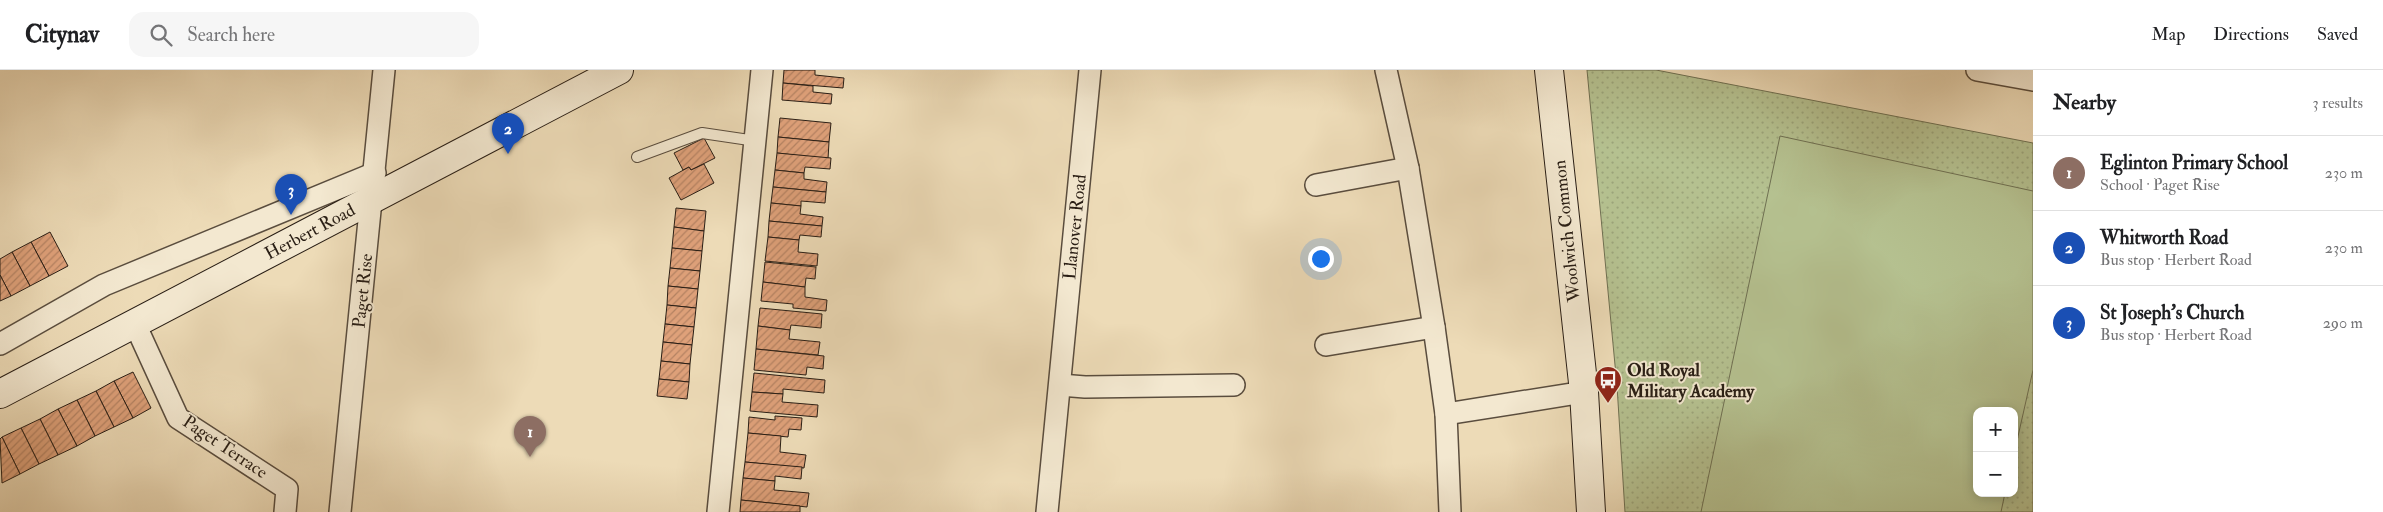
<!DOCTYPE html>
<meta charset="utf-8">
<style>
:root{--surface:#fff;--page:#f6f6f6;--text:#202124;--muted:#757577;--line:#e0e0e0;--accent:#1a73e8}
body{margin:0;font-family:"IM FELL Double Pica",serif;background:var(--page);color:var(--text)}
.controls{position:absolute;right:15px;bottom:15px;display:grid;overflow:hidden;border-radius:10px;box-shadow:0 2px 12px #0003}
.controls button{width:45px;height:45px;display:grid;place-items:center;padding:0;border:0;border-bottom:1px solid var(--line);background:var(--surface);color:var(--text);font:25px sans-serif}
.you{position:absolute;left:1320px;top:188px;width:18px;height:18px;margin:-12px;border:4px solid #fff;border-radius:50%;background:#1a73e8;box-shadow:0 0 0 8px #1a73e833}
.badge{display:grid;place-items:center;width:32px;height:32px;border-radius:50%;background:var(--accent);color:#fff;font-size:16px;font-weight:700}
.pin{position:absolute;translate:-50% -41px;filter:drop-shadow(0 1px 2px #0008)}
.pin::after{content:'';position:absolute;top:26px;width:18px;height:15px;background:inherit;clip-path:polygon(0 0,100% 0,50% 100%)}
.list{margin:0;padding:0;list-style:none}
h2{display:flex;justify-content:space-between;align-items:center;height:65px;margin:0;padding:0 20px;font-size:21px}
h2 small{font-size:16px;font-weight:400;color:var(--muted)}
.list li{display:grid;grid-template-columns:32px 1fr auto;gap:15px;align-items:center;box-sizing:border-box;height:75px;padding:0 20px;border-top:1px solid var(--line)}
.list b{display:block;font-size:19px;white-space:nowrap}
.list p{margin:0;font-size:16px;white-space:nowrap;color:var(--muted)}
.list em{font-size:16px;font-style:normal;color:var(--muted)}
.icon{flex:none;width:28px;height:28px;fill:none;stroke:currentColor;stroke-width:2;stroke-linecap:round;stroke-linejoin:round}
.map{position:relative;flex:none;width:2033px;height:442px;overflow:hidden}
header{display:flex;align-items:center;gap:30px;box-sizing:border-box;height:70px;padding:0 25px;background:var(--surface);border-bottom:1px solid var(--line)}
header strong{font-size:24px}
nav{display:flex;gap:28px;margin-inline-start:auto;font-size:18px}
.search{width:350px;height:45px;background:var(--page);display:flex;align-items:center;gap:12px;box-sizing:border-box;padding:0 18px;border-radius:15px;color:var(--muted);font-size:19px}
main{display:flex}
aside{flex:1;background:var(--surface)}
.map>svg:first-child{display:block}
.green{fill:url(#green-dots);stroke:#6f7052;fill-rule:evenodd}
.pitch{fill:#b5c190;stroke:#6f7052}
.building{fill:url(#building-hatch);stroke:#291e15}
.lines{fill:none;stroke-linecap:round;stroke-linejoin:round}
.lane-casing{stroke:#5a4d3e;stroke-width:12}
.street-casing{stroke:#5a4d3e;stroke-width:24}
.secondary-casing{stroke:#291e15;stroke-width:30}
.lane{stroke:#f3e8d0;stroke-width:10}
.street{stroke:#f3e8d0;stroke-width:21}
.secondary{stroke:#f3e8d0;stroke-width:28}
.labels{text-anchor:middle;dominant-baseline:central;stroke-width:4;stroke-linejoin:round;paint-order:stroke}
.street-label{font-size:18px;fill:#291e15;stroke:#f3e8d0}
.poi-label{font-size:18px;font-weight:bold;fill:#291e15;stroke:#f3e8d0;text-anchor:start}
</style>
<header>
<strong>Citynav</strong>
<div class="search"><svg class="icon" aria-label="search" viewBox="0 0 24 24"><circle cx="10" cy="10" r="6"/><path d="M15 15l6 6"/></svg>Search here</div>
<nav><a>Map</a><a>Directions</a><a>Saved</a></nav>
</header>
<main>
<div class="map">
<svg width="2033" height="442" viewBox="0 0 2033 442">
<defs>
<pattern id="green-dots" width="8" height="8" patternUnits="userSpaceOnUse" patternTransform="scale(1.25)"><rect width="8" height="8" fill="#b5c190"/><path d="M2 2h.1M6 6h.1" fill="none" stroke="#9ca57b" stroke-width="1.8" stroke-linecap="round"/></pattern>
<pattern id="building-hatch" width="6" height="6" patternUnits="userSpaceOnUse" patternTransform="scale(1.25)"><rect width="6" height="6" fill="#dfa17a"/><path d="M-1 1l2-2M0 6l6-6M5 7l2-2" fill="none" stroke="#b58363"/></pattern>
</defs>
<rect width="100%" height="100%" fill="#eddbb7"/>
<filter id="stains"><feTurbulence type="fractalNoise" baseFrequency=".004" numOctaves="4"/><feColorMatrix values="0 0 0 0 .2 0 0 0 0 .09 0 0 0 0 .02 0 0 0 .5 -.17"/></filter>
<radialGradient id="worn" r=".72"><stop offset=".6" stop-color="#630" stop-opacity="0"/><stop offset="1" stop-color="#630" stop-opacity=".3"/></radialGradient>
<path class="green" d="M 1587,0 L 1656,0 L 2033,73 L 2033,442 L 1625,442 L 1617,316 ZM 1977,341 L 2014,341 L 2014,423 L 1977,423 Z"/>
<polygon class="pitch" points="1780,66 2033,121 2033,300 2014,384 2014,341 1977,341 1977,423 2005,423 2001,442 1701,442"/>
<g class="building">
<polygon points="784,0 815,0 815,5 844,8 843,18 783,13"/>
<polygon points="783,13 813,16 813,22 832,24 831,34 782,30"/>
<polygon points="780,48 831,53 829,72 778,67"/>
<polygon points="778,67 829,72 828,89 777,83"/>
<polygon points="704,68 715,88 691,100 689,97 683,100 674,83"/>
<polygon points="777,83 831,88 830,99 805,97 804,103 775,100"/>
<polygon points="704,94 714,113 681,130 669,108 689,97 691,100"/>
<polygon points="775,100 804,103 804,109 827,112 826,122 773,117"/>
<polygon points="773,117 826,122 825,133 801,131 801,136 771,133"/>
<polygon points="771,133 801,136 800,144 823,147 822,156 769,151"/>
<polygon points="676,138 706,141 704,161 674,157"/>
<polygon points="769,151 822,156 821,167 800,165 799,170 768,167"/>
<polygon points="674,157 704,161 702,181 672,178"/>
<polygon points="50,162 68,196 49,206 31,172"/>
<polygon points="768,167 799,170 798,182 818,184 817,196 765,191"/>
<polygon points="31,172 49,206 30,216 12,182"/>
<polygon points="672,178 702,181 700,201 670,198"/>
<polygon points="12,182 30,216 11,226 0,205 0,189"/>
<polygon points="765,192 816,197 815,209 806,208 805,217 763,212"/>
<polygon points="670,198 700,201 698,219 668,216"/>
<polygon points="0,205 11,226 0,231"/>
<polygon points="763,212 805,217 805,227 827,230 826,241 793,238 793,234 761,231"/>
<polygon points="668,216 698,219 696,238 667,235"/>
<polygon points="667,235 696,238 694,257 665,254"/>
<polygon points="760,238 822,244 821,258 791,255 790,260 758,256"/>
<polygon points="665,254 694,257 692,275 663,272"/>
<polygon points="758,256 790,260 789,269 820,272 818,285 756,279"/>
<polygon points="663,272 692,275 690,294 661,291"/>
<polygon points="756,279 824,286 823,299 807,297 806,305 754,300"/>
<polygon points="661,291 690,294 689,312 659,309"/>
<polygon points="133,302 151,338 133,348 114,311"/>
<polygon points="754,303 825,310 824,323 783,319 783,324 752,322"/>
<polygon points="659,309 689,312 687,329 657,326"/>
<polygon points="114,311 133,348 114,357 96,321"/>
<polygon points="96,321 114,357 95,366 77,330"/>
<polygon points="752,322 783,324 782,332 818,335 817,347 750,341"/>
<polygon points="77,330 95,366 77,376 58,339"/>
<polygon points="58,339 77,376 58,385 40,349"/>
<polygon points="775,346 802,348 801,360 789,359 788,367 748,363 749,347 775,350"/>
<polygon points="40,349 58,385 39,394 21,358"/>
<polygon points="21,358 39,394 20,404 2,367"/>
<polygon points="748,363 781,366 780,382 806,385 804,398 745,392"/>
<polygon points="2,367 20,404 2,413 0,369"/>
<polygon points="745,392 802,397 801,409 775,406 775,411 743,408"/>
<polygon points="743,408 775,411 774,420 809,423 807,437 741,430"/>
<polygon points="741,430 800,436 800,442 740,442"/>
</g>
<g class="lines">
<defs>
<polyline id="lane" points="637,87 702,63 756,71"/>
<g id="street">
<polyline points="1977,0 2033,10"/>
<polyline points="1316,115 1408,98 1386,0"/>
<polyline points="135,254 178,348 287,419 285,442"/>
<polyline points="1434,257 1446,344 1450,442"/>
<polyline points="0,274 104,215 375,103"/>
<polyline points="1326,275 1434,257 1408,98"/>
<polyline points="1060,315 1085,317 1234,315"/>
<polyline points="1446,344 1584,322"/>
<polyline points="340,442 384,0"/>
<polyline points="718,442 762,0"/>
<polyline points="1047,442 1090,0"/>
</g>
<g id="secondary">
<polyline points="1549,0 1584,322 1591,442"/>
<polyline points="0,324 619,0"/>
</g>
</defs>
<use href="#lane" class="lane-casing"/>
<use href="#street" class="street-casing"/>
<use href="#secondary" class="secondary-casing"/>
<use href="#lane" class="lane"/>
<use href="#street" class="street"/>
<use href="#secondary" class="secondary"/>
</g>
<defs>
<symbol id="bus-pin" viewBox="-11 -11 22 30"><path d="M0 17L-7.5 6A9.5 9.5 0 1 1 7.5 6Z" fill="#8f2418" stroke="#f3e8d0"/><path d="M-5-6H5V4H4V6H2V4H-2V6H-4V4H-5ZM-3.5-4V0h7V-4ZM-3.5 1.2v1.5H-2V1.2ZM2 1.2v1.5H3.5V1.2Z" fill="#fff"/></symbol>
</defs>
<g fill-rule="evenodd">
<use href="#bus-pin" x="1592" y="294" width="32" height="43"/>
</g>
<g class="labels">
<g class="street-label">
<text transform="translate(1075 157) rotate(-84)">Llanover Road</text>
<text transform="translate(1567 161) rotate(-96)">Woolwich Common</text>
<text transform="translate(310 162) rotate(-28)">Herbert Road</text>
<text transform="translate(363 221) rotate(-84)">Paget Rise</text>
<text transform="translate(225 377) rotate(34)">Paget Terrace</text>
</g>
<g class="poi-label">
<text x="1627" y="300">Old Royal<tspan x="1627" dy="21">Military Academy</tspan></text>
</g>
</g>
<rect width="100%" height="100%" filter="url(#stains)"/>
<rect width="100%" height="100%" fill="url(#worn)"/>
</svg>
<div class="controls">
<button>+</button>
<button>−</button>
</div>
<div class="you"></div>
<div class="pin badge" style="left:530px;top:387px;background:#8d6e63">1</div>
<div class="pin badge" style="left:508px;top:84px;background:#1a4fb4">2</div>
<div class="pin badge" style="left:291px;top:145px;background:#1a4fb4">3</div>
</div>
<aside>
<h2>Nearby<small>3 results</small></h2>
<ul class="list">
<li><span class="badge" style="background:#8d6e63">1</span><div><b>Eglinton Primary School</b><p>School · Paget Rise</p></div><em>230 m</em></li>
<li><span class="badge" style="background:#1a4fb4">2</span><div><b>Whitworth Road</b><p>Bus stop · Herbert Road</p></div><em>230 m</em></li>
<li><span class="badge" style="background:#1a4fb4">3</span><div><b>St Joseph's Church</b><p>Bus stop · Herbert Road</p></div><em>290 m</em></li>
</ul>
</aside>
</main>
